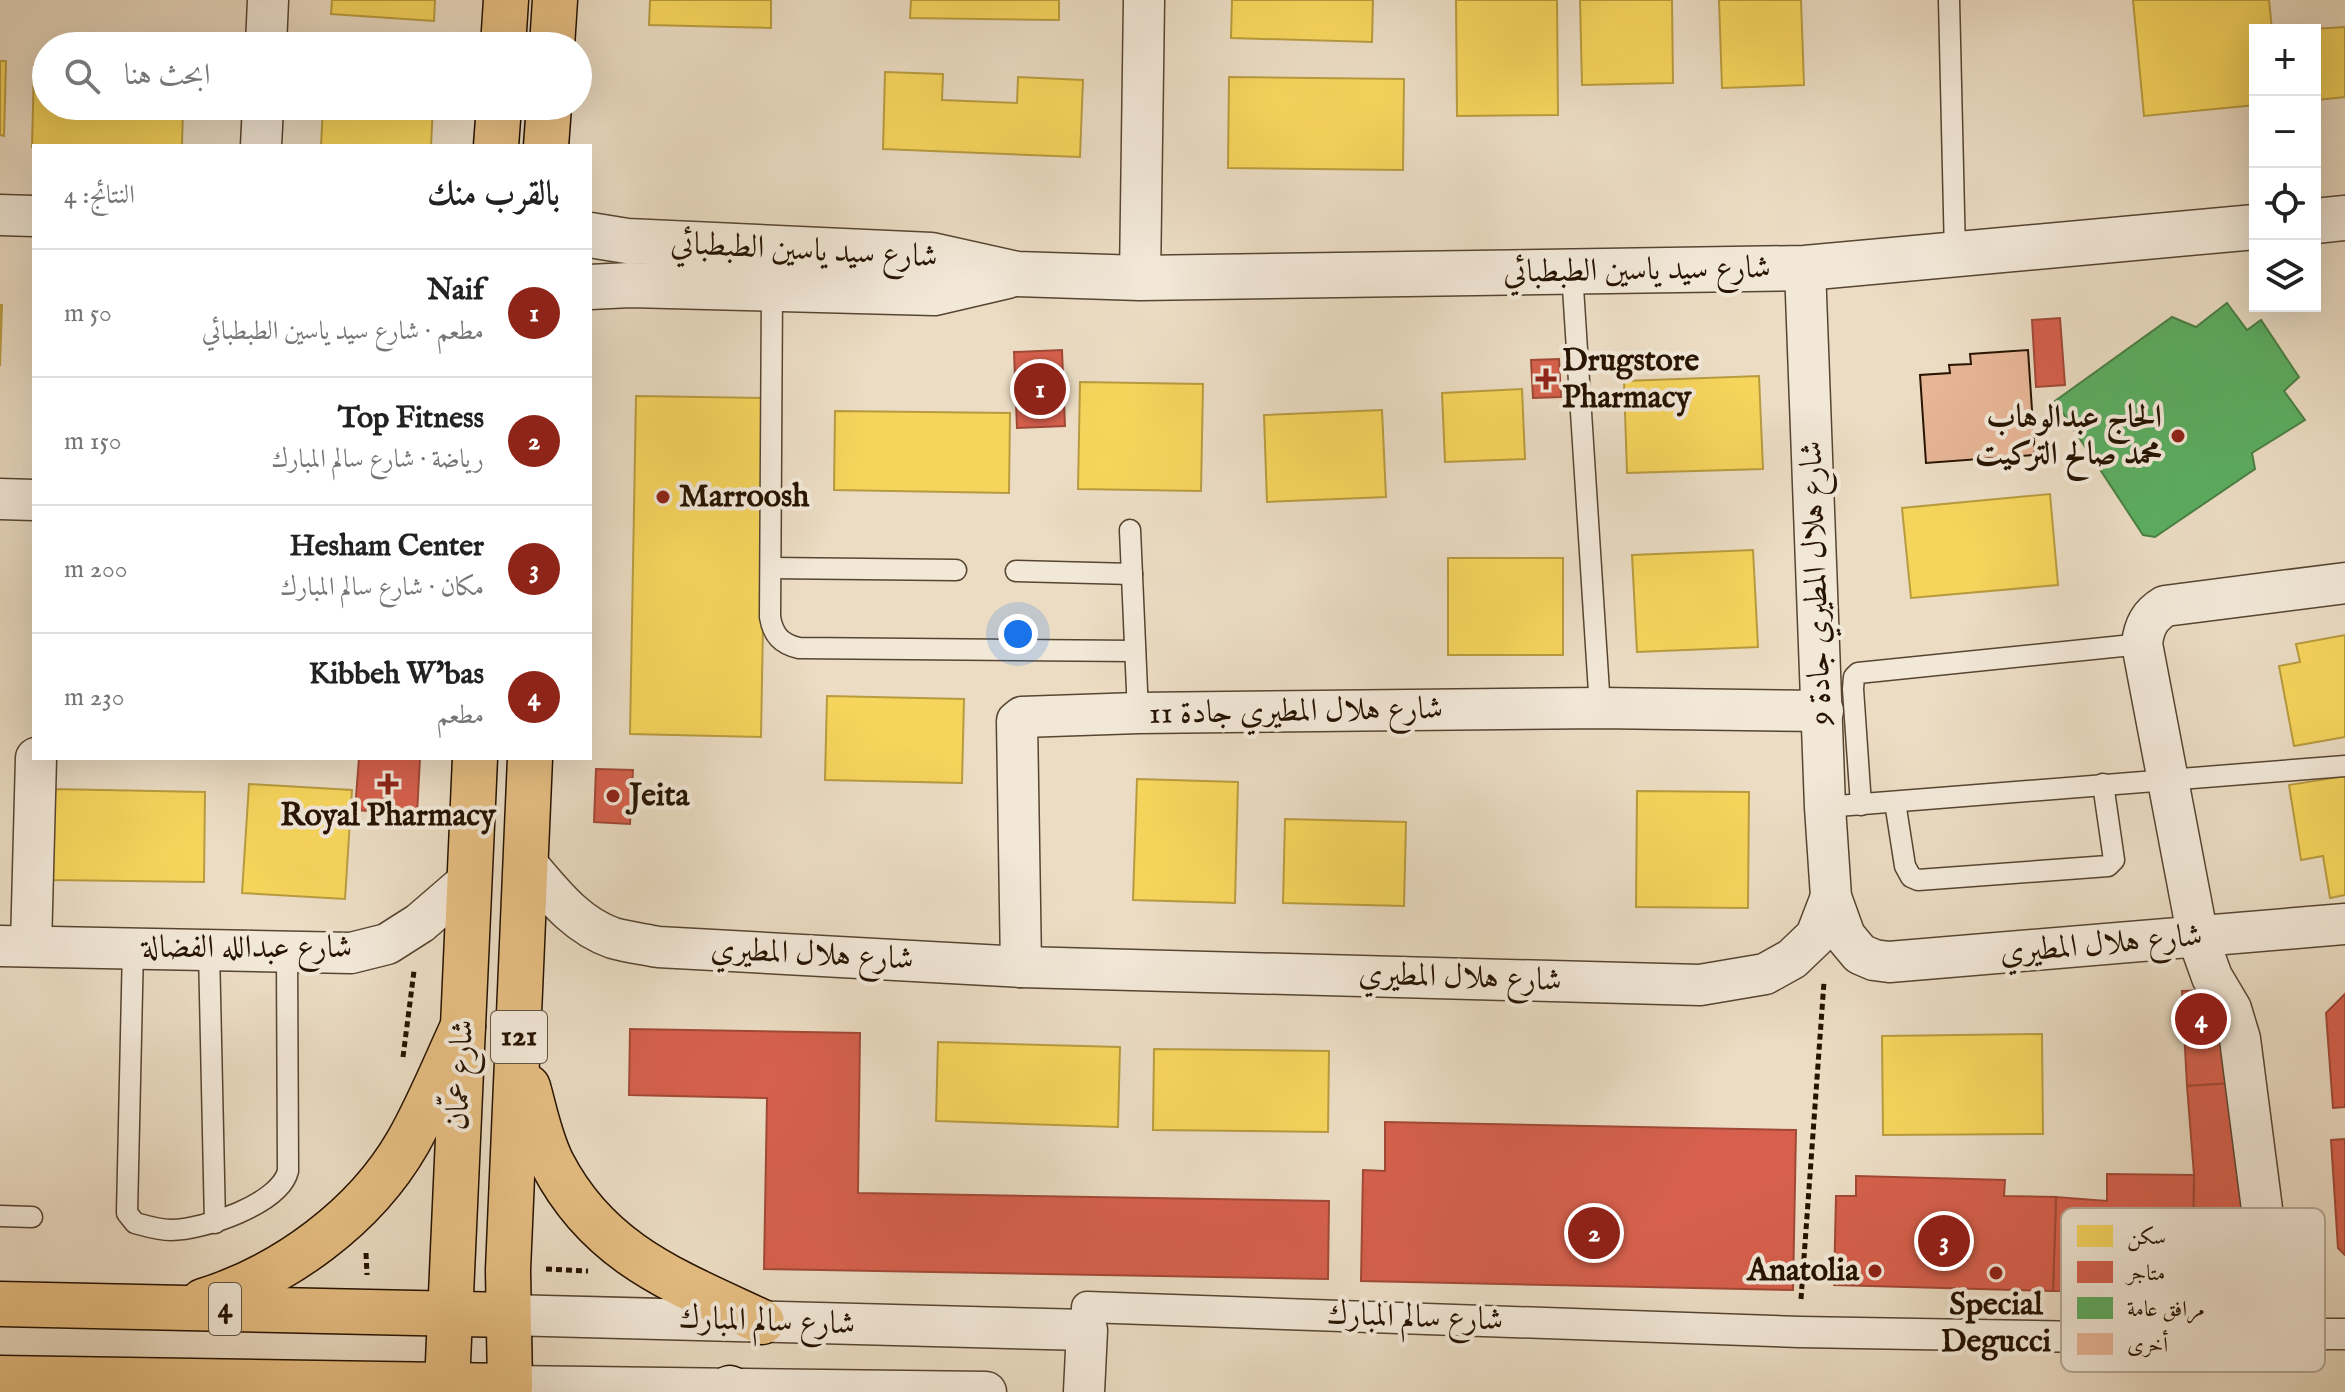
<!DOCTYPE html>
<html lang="ar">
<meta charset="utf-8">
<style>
:root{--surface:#fff;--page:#f6f6f6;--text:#222;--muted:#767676;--line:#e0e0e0;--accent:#8f2418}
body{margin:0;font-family:"IM FELL English",Amiri,serif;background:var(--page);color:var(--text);direction:rtl}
.controls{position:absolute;right:24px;top:24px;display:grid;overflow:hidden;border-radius:0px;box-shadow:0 8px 32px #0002}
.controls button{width:72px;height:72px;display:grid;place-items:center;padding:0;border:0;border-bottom:2px solid var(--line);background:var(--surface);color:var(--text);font:40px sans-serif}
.you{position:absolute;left:1018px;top:634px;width:28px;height:28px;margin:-20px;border:6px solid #fff;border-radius:50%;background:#1a73e8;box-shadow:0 0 0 12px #1a73e833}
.badge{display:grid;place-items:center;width:52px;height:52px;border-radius:50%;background:var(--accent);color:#fff;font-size:26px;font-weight:700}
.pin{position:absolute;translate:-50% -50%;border:4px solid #fff;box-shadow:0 2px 8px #0006}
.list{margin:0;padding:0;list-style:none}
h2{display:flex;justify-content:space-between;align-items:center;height:104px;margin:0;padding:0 32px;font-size:34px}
h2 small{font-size:26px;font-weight:400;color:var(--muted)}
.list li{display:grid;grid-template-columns:52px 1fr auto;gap:24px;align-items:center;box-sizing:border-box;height:128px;padding:0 32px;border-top:2px solid var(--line)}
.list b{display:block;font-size:30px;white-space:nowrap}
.list p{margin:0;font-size:26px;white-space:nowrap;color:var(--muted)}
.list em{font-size:26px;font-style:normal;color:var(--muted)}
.icon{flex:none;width:44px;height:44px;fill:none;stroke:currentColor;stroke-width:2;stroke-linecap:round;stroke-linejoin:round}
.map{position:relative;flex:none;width:2345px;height:1392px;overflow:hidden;direction:ltr}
.search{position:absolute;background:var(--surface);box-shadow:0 8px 32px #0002;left:32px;top:32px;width:560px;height:88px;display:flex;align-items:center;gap:20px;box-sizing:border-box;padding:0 28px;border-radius:44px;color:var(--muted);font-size:30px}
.panel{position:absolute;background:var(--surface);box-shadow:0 8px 32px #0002;left:32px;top:144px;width:560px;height:616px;border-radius:0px;direction:rtl}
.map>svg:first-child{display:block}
.homes{fill:#f6d55c;stroke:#b89b40;stroke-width:2}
.shops{fill:#d6604d;stroke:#a14936;stroke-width:2}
.public{fill:#5aae61;stroke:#4a8044;stroke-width:2}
.building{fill:#e7b697;stroke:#261300;stroke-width:2}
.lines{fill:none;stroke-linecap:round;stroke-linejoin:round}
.service-casing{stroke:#574531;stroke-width:23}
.pedestrian-casing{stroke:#574531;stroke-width:33}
.minor-casing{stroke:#574531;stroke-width:43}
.tertiary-casing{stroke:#574531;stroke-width:47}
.secondary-casing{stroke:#261300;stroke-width:47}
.primary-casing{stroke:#261300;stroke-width:47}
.trunk-casing{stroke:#261300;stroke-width:47}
.path{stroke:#261300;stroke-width:5;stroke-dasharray:6 4;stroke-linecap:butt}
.service{stroke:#f2e8d8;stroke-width:20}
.pedestrian{stroke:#f2e8d8;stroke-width:30}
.minor{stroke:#f2e8d8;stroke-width:40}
.tertiary{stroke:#f2e8d8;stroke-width:44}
.secondary{stroke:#f2e8d8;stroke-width:44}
.primary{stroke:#e6be82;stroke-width:44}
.trunk{stroke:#e6be82;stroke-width:44}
.poi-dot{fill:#8f2418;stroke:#f2e8d8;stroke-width:3}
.labels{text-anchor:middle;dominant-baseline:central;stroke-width:8;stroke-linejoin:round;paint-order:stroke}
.shield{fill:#f2e8d8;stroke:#635341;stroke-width:2}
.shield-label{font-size:30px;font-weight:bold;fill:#261300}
.street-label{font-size:32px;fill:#261300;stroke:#f2e8d8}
.poi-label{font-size:32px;font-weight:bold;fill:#261300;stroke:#f2e8d8;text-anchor:start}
.key{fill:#f2e8d8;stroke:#b5a897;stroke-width:2}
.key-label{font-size:22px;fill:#261300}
</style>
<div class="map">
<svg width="2345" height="1392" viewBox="0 0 2345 1392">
<rect width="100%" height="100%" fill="#ebdcc3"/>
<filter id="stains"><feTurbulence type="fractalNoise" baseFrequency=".0025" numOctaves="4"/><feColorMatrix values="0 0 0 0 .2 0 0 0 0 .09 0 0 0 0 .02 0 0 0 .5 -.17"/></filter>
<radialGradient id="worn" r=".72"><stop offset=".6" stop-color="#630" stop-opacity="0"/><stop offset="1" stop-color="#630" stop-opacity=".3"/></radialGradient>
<g class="homes">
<polygon points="332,0 435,0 434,21 331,14"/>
<polygon points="650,0 771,0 771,28 649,25"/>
<polygon points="911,0 1059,0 1059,20 910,18"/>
<polygon points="1232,0 1373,0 1372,42 1231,38"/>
<polygon points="1456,0 1557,0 1558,115 1457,116"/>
<polygon points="1580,0 1672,0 1673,83 1582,85"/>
<polygon points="1719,0 1801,0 1804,85 1722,88"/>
<polygon points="2133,0 2269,0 2272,30 2255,30 2255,105 2144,116"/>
<polygon points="2345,27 2345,97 2318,100 2315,30 2312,29"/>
<polygon points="0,61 6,61 4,136 0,135"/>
<polygon points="34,65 46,66 46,106 183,106 182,146 32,147"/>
<polygon points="885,72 943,74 942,100 1017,103 1018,77 1083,80 1080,157 883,149"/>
<polygon points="1229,77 1404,79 1403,170 1228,168"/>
<polygon points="323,106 433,106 431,146 321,146"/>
<polygon points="0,305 2,305 0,366"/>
<polygon points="1759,376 1763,469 1627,473 1624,381"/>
<polygon points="1080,382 1203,384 1201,491 1078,489"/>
<polygon points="1522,389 1525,459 1445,462 1442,393"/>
<polygon points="636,396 767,398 761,737 630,734"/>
<polygon points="1382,410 1386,497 1267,502 1264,415"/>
<polygon points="835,411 1010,413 1009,493 834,490"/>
<polygon points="2050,494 2058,585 1911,598 1902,508"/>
<polygon points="1753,550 1758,647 1637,652 1632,555"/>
<rect x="1448" y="558" width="115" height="97"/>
<polygon points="2345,635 2345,737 2294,746 2279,666 2300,662 2296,644"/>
<polygon points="827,696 964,699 962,783 825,780"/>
<polygon points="2345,776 2345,895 2330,898 2323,856 2301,860 2289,785"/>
<polygon points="1137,779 1238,782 1235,903 1133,900"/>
<polygon points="249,784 352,790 345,899 242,893"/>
<polygon points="52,789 205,792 204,882 50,880"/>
<polygon points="1637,791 1749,792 1748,908 1636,907"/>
<polygon points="1285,819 1406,822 1404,906 1283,903"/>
<polygon points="2042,1034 2043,1134 1883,1135 1882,1036"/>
<polygon points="938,1042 1120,1047 1118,1127 936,1121"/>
<polygon points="1154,1049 1329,1051 1328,1132 1153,1130"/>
</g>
<g class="shops">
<polygon points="2060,318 2065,385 2036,387 2032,320"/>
<polygon points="1062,350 1065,426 1017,428 1014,352"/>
<polygon points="1559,359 1561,397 1533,398 1531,360"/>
<polygon points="359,758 420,758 417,814 355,810"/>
<polygon points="596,769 633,770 630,824 594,822"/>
<polygon points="2213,990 2234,1083 2187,1086 2182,991"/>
<polygon points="2345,994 2345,1107 2333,1108 2326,1013"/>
<polygon points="630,1029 860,1033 858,1193 1329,1201 1328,1279 764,1269 767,1098 629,1095"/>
<polygon points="2234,1083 2248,1272 2222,1294 2192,1292 2194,1175 2187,1086"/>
<polygon points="1385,1122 1796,1130 1793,1290 1361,1281 1363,1170 1385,1171"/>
<polygon points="2345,1139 2345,1255 2338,1248 2331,1140"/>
<polygon points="2107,1174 2194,1175 2192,1292 2053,1291 2056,1197 2107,1201"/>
<polygon points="1856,1176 2005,1180 2004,1196 2056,1197 2053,1291 1834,1285 1836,1196 1856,1196"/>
</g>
<polygon class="public" points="2227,303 2247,330 2261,320 2299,377 2284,391 2305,420 2252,453 2255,469 2155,537 2143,535 2055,401 2172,317 2196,327"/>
<polygon class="building" points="2028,350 2035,455 1926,463 1920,375 1950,373 1949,365 1971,364 1970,354"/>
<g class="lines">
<defs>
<g id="service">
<polyline points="1949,0 1955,254"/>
<polyline points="1572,272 1600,708"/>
<path d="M 772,289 L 770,617 C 773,635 781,644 799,648 L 1135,651"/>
<polyline points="1130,530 1138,713"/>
<polyline points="771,568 956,570"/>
<polyline points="1016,571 1132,574"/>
<polyline points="1895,802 1905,866 1911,877 1918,880 2108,866 2114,860 2103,784"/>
<polyline points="1861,805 1853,689 1854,677 1858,673 2142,644"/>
<polyline points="1825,807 2345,766"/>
<path d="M 133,947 L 127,1213 L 135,1223 C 146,1226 159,1230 171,1230 C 203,1230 280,1204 288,1171 L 287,954"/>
<polyline points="209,950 215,1223"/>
<polyline points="0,1216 32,1217"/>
</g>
<polyline id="pedestrian" points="1087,1330 1087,1307 1799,1332 2200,1339 2273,1334 2345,1334"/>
<g id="minor">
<polyline points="266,46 268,0"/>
<polyline points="261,146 263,106"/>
<polyline points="0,215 34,216"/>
<polyline points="1805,268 1825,807 1831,897 1845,936 1860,954 1874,960 1889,962 2345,924"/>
<polyline points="1140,278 1144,0"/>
<polyline points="0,499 34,500"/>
<path d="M 526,863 C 551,892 575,925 613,938 C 627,942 643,944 658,947 L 1021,967 L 1700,985 L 1765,974 L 1792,959 L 1816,936 L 1831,897"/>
<polyline points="0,946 351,953 387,944 420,923 471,879"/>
<polyline points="31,946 36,758"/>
<polyline points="1021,967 1017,721 1022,717 1138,713 1600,708 1823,711"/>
<path d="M 2262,1209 L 2240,1039 L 2231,1009 L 2212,977 L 2198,938 L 2142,644 C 2144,626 2150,615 2165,606 L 2345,583"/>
<polyline points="508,1315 1087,1330 1084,1392"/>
<polyline points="510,1386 986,1392"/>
</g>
<g id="tertiary">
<polyline points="2315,221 2345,218"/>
<polyline points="590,235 627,241 931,255 1017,274 1140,278 1805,268 2255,227"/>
<polyline points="590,287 630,285 934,293 1007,276"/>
</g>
<polyline id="secondary" points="725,1392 730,1388"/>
<g id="primary">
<polyline points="503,46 506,0"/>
<polyline points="552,46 555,0"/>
<polyline points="496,146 499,106"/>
<polyline points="546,146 549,106"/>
<path d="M 528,1087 C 535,1112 540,1139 552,1163 C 599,1254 675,1281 762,1322"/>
<polyline points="447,1384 475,758"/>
<polyline points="510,1386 508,1270 530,758"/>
</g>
<g id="trunk">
<path d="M 203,1301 C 284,1276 365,1217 408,1142 C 429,1105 445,1065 463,1026"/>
<polyline points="0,1304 508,1315"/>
<polyline points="0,1378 510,1386"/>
</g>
</defs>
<use href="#service" class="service-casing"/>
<use href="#pedestrian" class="pedestrian-casing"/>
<use href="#minor" class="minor-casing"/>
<use href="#tertiary" class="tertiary-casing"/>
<use href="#secondary" class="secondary-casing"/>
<use href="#primary" class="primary-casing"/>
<use href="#trunk" class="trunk-casing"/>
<g class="path">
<polyline points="403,1057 414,971"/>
<polyline points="2265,1243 2270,1301"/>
<polyline points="366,1253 367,1275"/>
<polyline points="546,1269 588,1271"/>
<polyline points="1801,1299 1824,982"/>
</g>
<use href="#service" class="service"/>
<use href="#pedestrian" class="pedestrian"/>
<use href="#minor" class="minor"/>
<use href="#tertiary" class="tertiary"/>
<use href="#secondary" class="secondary"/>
<use href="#primary" class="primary"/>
<use href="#trunk" class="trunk"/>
</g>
<g class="poi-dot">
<path d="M1542 367h8v8h8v8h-8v8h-8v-8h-8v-8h8z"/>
<circle cx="2178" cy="436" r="8"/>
<circle cx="663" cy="497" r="8"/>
<path d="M384 772h8v8h8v8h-8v8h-8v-8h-8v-8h8z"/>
<circle cx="613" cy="796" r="8"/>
<circle cx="1875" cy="1271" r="8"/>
<circle cx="1996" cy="1273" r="8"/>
</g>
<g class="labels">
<g class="shield">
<rect x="491" y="1011" width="56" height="52" rx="6"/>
<rect x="209" y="1283" width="32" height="52" rx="6"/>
</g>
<g class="shield-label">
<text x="519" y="1037">121</text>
<text x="225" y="1309">4</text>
</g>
<g class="street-label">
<text transform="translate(804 251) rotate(3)">شارع سيد ياسين الطبطبائي</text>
<text transform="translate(1637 271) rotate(-1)">شارع سيد ياسين الطبطبائي</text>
<text transform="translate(1817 583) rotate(-92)">شارع هلال المطيري جادة 9</text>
<text transform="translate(1296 712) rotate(-1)">شارع هلال المطيري جادة 11</text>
<text transform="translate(2101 945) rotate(-5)">شارع هلال المطيري</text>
<text x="247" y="948">شارع عبدالله الفضالة</text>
<text transform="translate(812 955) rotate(3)">شارع هلال المطيري</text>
<text transform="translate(1460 978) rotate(2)">شارع هلال المطيري</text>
<text transform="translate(461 1075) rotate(-87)">شارع عمّان</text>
<text transform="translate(1415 1318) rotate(2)">شارع سالم المبارك</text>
<text transform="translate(767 1322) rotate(2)">شارع سالم المبارك</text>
</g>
<g class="poi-label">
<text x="1562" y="361">Drugstore<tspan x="1562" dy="37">Pharmacy</tspan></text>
<text x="2162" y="418" text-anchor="end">الحاج عبدالوهاب<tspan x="2162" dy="37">محمد صالح التركيت</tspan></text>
<text x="679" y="497">Marroosh</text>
<text x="629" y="796">Jeita</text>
<text x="388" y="816" text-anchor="middle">Royal Pharmacy</text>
<text x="1859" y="1271" text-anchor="end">Anatolia</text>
<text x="1996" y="1305" text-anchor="middle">Special<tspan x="1996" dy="37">Degucci</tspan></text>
</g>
</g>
<rect x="2061" y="1208" width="264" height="164" rx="12" class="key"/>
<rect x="2077" y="1225" width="36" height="22" fill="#f6d55c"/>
<rect x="2077" y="1261" width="36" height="22" fill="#d6604d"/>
<rect x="2077" y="1297" width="36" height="22" fill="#5aae61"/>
<rect x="2077" y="1333" width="36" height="22" fill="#e7b697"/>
<g class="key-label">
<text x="2127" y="1244">سكن</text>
<text x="2127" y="1280">متاجر</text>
<text x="2127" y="1316">مرافق عامة</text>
<text x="2127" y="1352">أخرى</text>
</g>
<rect width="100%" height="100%" filter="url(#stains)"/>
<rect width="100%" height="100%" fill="url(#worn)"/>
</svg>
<div class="controls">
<button>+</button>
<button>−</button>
<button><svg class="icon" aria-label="locate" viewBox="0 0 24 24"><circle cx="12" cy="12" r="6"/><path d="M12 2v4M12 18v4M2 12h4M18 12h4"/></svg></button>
<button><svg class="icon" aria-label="layers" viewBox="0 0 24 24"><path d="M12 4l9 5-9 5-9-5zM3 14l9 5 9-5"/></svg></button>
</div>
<div class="you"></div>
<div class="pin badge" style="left:1040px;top:389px">1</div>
<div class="pin badge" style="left:1594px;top:1233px">2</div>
<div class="pin badge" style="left:1944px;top:1241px">3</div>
<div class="pin badge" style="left:2201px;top:1019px">4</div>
<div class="search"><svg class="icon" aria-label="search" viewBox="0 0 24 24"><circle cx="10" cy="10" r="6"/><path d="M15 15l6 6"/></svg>ابحث هنا</div>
<section class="panel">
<h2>بالقرب منك<small>النتائج: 4</small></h2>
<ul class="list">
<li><span class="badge">1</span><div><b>Naif</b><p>مطعم · شارع سيد ياسين الطبطبائي</p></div><em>50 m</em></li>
<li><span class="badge">2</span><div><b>Top Fitness</b><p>رياضة · شارع سالم المبارك</p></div><em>150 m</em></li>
<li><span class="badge">3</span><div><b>Hesham Center</b><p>مكان · شارع سالم المبارك</p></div><em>200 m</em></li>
<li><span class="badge">4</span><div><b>Kibbeh W'bas</b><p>مطعم</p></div><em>230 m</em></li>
</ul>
</section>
</div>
